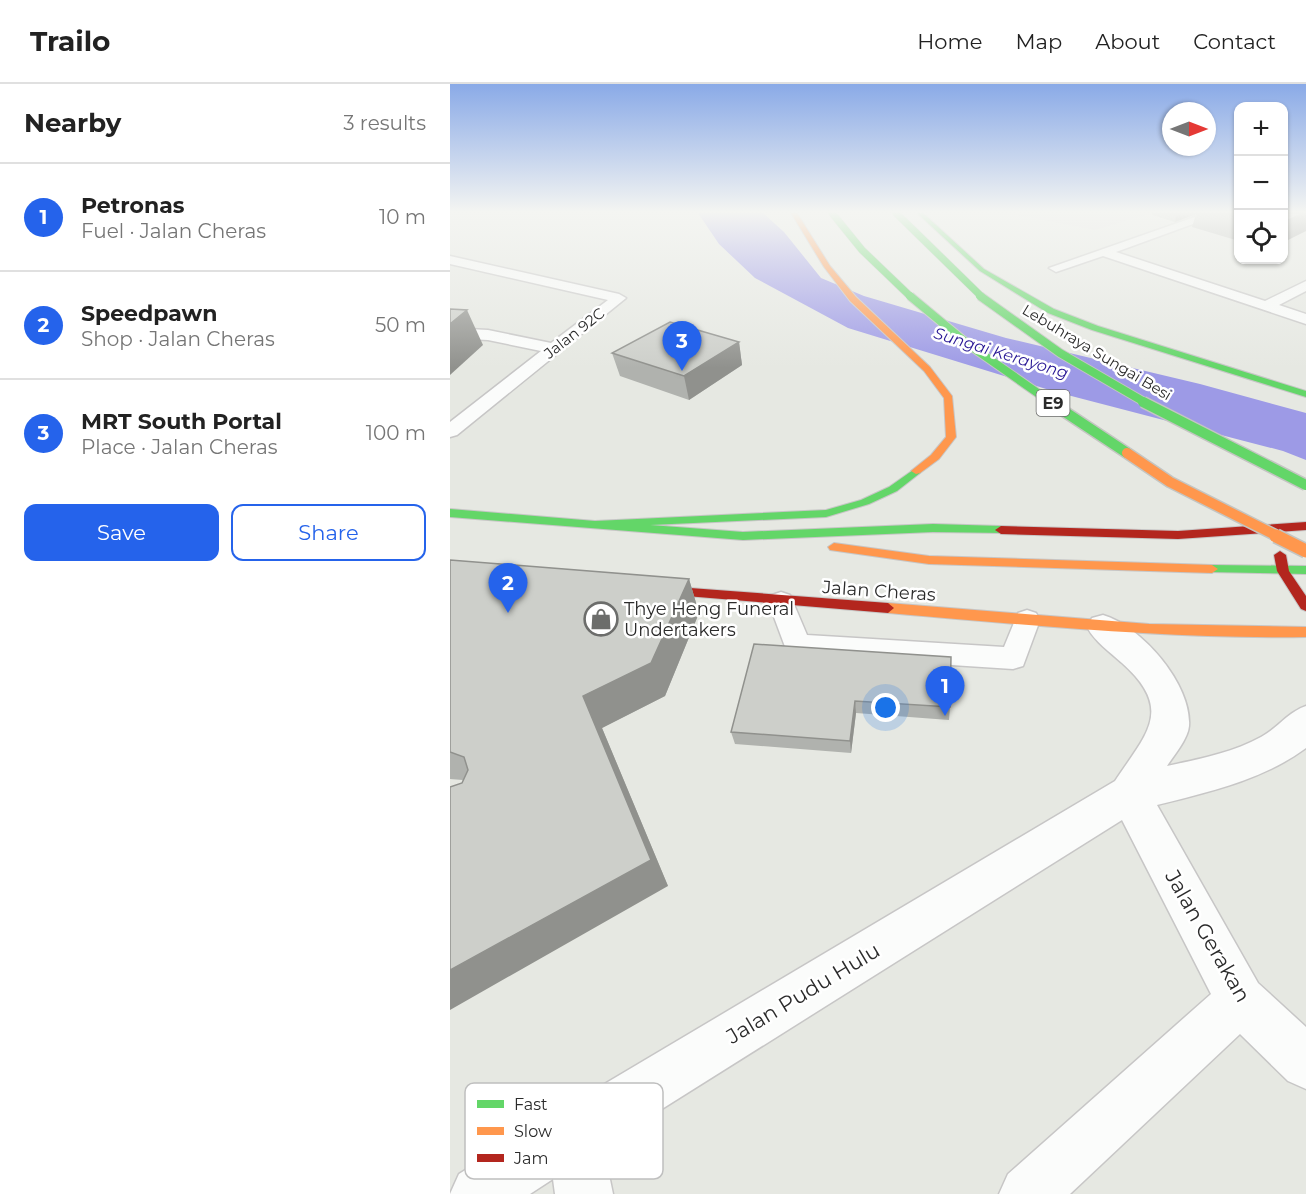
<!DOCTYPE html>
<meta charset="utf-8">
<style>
:root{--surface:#fff;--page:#f6f6f6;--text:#222;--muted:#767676;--line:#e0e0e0;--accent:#2563eb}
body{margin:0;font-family:Montserrat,sans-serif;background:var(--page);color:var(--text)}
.controls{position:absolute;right:18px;top:18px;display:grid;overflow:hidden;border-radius:12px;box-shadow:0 2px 4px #0004}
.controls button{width:54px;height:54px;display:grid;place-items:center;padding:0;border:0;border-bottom:2px solid var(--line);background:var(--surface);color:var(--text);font:30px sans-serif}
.compass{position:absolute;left:712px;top:18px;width:54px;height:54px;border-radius:50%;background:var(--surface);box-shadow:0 2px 4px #0004;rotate:90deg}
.you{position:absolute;left:436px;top:624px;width:21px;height:21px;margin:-15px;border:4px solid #fff;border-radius:50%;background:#1a73e8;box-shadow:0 0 0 9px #1a73e833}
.badge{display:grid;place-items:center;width:39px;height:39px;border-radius:50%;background:var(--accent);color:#fff;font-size:20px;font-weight:700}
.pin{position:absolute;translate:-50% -50px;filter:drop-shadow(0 2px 3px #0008)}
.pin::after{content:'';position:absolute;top:32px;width:21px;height:18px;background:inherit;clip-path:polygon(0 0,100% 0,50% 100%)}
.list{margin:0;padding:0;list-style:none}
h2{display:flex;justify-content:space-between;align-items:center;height:78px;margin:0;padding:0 24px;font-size:26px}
h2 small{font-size:20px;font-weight:400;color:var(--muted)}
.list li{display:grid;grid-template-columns:39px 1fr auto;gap:18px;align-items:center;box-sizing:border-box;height:108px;padding:0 24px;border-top:2px solid var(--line)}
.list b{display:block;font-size:22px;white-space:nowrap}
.list p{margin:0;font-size:20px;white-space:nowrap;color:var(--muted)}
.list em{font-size:20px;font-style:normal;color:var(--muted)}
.actions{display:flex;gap:12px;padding:18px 24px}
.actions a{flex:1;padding:14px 0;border:2px solid var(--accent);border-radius:12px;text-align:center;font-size:21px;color:var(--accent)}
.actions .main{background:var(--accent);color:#fff}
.icon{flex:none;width:33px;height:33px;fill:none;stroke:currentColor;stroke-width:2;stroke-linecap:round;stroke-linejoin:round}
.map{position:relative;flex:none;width:856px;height:1110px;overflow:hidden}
header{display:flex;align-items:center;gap:36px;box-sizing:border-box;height:84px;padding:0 30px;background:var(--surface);border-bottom:2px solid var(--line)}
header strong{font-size:28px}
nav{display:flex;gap:33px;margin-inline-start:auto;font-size:21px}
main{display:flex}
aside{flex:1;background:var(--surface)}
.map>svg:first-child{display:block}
.industrial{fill:#e1dedf}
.water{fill:#9d9ae6}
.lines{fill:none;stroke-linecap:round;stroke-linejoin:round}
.lane-casing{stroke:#c7c6c6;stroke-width:3}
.street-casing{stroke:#c7c6c6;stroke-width:3}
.fast-casing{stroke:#c7c6c6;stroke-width:2}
.slow-casing{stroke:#c7c6c6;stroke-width:2}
.jam-casing{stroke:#c7c6c6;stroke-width:2}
.lane{fill:#fbfcfb;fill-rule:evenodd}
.street{fill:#fbfcfb;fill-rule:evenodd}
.fast{fill:#63d668;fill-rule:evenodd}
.slow{fill:#ff974d;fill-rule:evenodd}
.jam{fill:#b3261e;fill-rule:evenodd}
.fast-bridge-far2-casing{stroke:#c4c5c2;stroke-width:8;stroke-linecap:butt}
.fast-bridge-far1-casing{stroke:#c4c5c2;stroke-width:10;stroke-linecap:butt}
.fast-bridge-casing{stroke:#c4c5c2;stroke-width:13;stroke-linecap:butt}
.slow-bridge-far1-casing{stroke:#c4c5c2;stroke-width:13;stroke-linecap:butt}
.slow-bridge-casing{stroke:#c4c5c2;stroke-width:16;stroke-linecap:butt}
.fast-bridge-far2{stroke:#63d668;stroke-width:7}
.fast-bridge-far1{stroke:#63d668;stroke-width:8}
.fast-bridge{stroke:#63d668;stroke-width:10}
.slow-bridge-far1{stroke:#ff974d;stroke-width:10}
.slow-bridge{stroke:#ff974d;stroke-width:13}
.wall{fill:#b0b2ae}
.shaded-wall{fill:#90918d}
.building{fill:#cdcfca;stroke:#90918d;stroke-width:1.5}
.labels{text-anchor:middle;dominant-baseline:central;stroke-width:5;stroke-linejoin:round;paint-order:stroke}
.far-street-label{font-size:15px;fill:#2b2b2b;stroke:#fff}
.far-water-label{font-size:16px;font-style:italic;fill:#271694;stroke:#fff}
.shield{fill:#fff;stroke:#6b6b6b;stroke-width:1.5}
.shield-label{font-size:16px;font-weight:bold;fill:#2b2b2b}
.street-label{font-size:18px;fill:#2b2b2b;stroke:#fff}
.poi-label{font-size:18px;fill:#2b2b2b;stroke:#fff;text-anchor:start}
.near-street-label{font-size:21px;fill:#2b2b2b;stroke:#fff}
.key{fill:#fff;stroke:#bfbfbf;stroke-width:1.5}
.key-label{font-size:16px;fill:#2b2b2b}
</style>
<header>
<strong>Trailo</strong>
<nav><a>Home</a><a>Map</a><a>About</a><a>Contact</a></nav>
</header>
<main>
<aside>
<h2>Nearby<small>3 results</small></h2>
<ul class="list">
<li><span class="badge">1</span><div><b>Petronas</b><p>Fuel · Jalan Cheras</p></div><em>10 m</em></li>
<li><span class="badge">2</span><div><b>Speedpawn</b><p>Shop · Jalan Cheras</p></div><em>50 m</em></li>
<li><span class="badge">3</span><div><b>MRT South Portal</b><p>Place · Jalan Cheras</p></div><em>100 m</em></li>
</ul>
<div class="actions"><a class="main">Save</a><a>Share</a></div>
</aside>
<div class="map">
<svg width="856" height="1110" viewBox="0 0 856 1110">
<rect width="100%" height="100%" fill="#e6e8e2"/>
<polygon class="industrial" points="557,129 702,129 645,146"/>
<polygon class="water" points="248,129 313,129 334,148 371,194 414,212 556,254 750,300 856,329 856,376 833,367 606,308 398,244 305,194 269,160"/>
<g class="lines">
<defs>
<g id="lane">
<polygon points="756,129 773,129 666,168 815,217 856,197 856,207 829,221 856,230 856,240 653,172 606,188 599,184"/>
<polygon points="0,172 169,210 176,214 7,351 0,353 0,338 91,267 38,256 0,254 0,244 38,246 101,259 158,216 0,180"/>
<polygon points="331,508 340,511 357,551 554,563 568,529 577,526 586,529 590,536 573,582 563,585 347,571 337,568 318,517 322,511"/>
</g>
<path id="street" d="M 653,531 C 691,542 742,600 739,642 C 738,655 724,671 717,682 C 749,675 782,669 811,653 C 828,644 838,628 856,622 L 856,664 C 813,696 758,708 707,721 L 808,899 L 856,943 L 856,1005 L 838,997 L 790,950 L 620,1110 L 549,1110 L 558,1090 L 761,910 L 672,736 L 153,1062 L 163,1110 L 105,1110 L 103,1095 L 80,1110 L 0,1110 L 9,1090 L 104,1030 L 665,697 C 696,650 725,626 672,579 C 660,568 645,558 637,543 L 642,534 Z"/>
<g id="fast">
<polygon points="467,129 473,129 534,185 604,225 648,242 856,307 856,313 642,246 598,229 530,187"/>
<polygon points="466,384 471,387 470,389 447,407 419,420 376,433 200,441 293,448 483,440 551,442 557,446 555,449 483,448 293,456 0,433 0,425 145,437 376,426 411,416 439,403"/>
<polygon points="762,481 856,482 856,490 758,488 756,485 758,482"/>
</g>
<g id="slow">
<polygon points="341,129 347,129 380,182 406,213 480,283 502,312 506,353 489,375 470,389 466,390 461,387 481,371 496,353 494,314 474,287 400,217 374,183"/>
<polygon points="384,459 479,472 762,481 768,485 762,489 479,480 380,466 378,463"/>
<path d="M 438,519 L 699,540 L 856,543 L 856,553 C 716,555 577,541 438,529 L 432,524 Z"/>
</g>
<g id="jam">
<polygon points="856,438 856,446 728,455 551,450 545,446 551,442 728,447"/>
<polygon points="830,467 836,471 839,487 856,512 856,527 851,525 827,487 824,471"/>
<polygon points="200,501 438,519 444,524 438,529 200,509 194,505"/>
</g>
</defs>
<use href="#lane" class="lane-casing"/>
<use href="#street" class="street-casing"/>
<use href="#fast" class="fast-casing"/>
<use href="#slow" class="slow-casing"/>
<use href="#jam" class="jam-casing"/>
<use href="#lane" class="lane"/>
<use href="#street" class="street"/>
<use href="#fast" class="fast"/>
<use href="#slow" class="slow"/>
<use href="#jam" class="jam"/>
<defs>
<g id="fast-bridge-far2">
<polyline points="382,129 412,166 461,213"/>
<polyline points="446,129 532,213"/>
</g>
<g id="fast-bridge-far1">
<polyline points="460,212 519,261 602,319"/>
<polyline points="530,212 610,269 696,319"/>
</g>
<g id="fast-bridge">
<polyline points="600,318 677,369"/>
<polyline points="693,318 856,401"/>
</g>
<polyline id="slow-bridge-far1" points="677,369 720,398 829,453"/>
<polyline id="slow-bridge" points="826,452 856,467"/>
</defs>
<use href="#fast-bridge-far2" class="fast-bridge-far2-casing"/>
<use href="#fast-bridge-far1" class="fast-bridge-far1-casing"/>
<use href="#fast-bridge" class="fast-bridge-casing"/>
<use href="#slow-bridge-far1" class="slow-bridge-far1-casing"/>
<use href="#slow-bridge" class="slow-bridge-casing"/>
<use href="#fast-bridge-far2" class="fast-bridge-far2"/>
<use href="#fast-bridge-far1" class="fast-bridge-far1"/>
<use href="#fast-bridge" class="fast-bridge"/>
<use href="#slow-bridge-far1" class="slow-bridge-far1"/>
<use href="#slow-bridge" class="slow-bridge"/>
</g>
<g class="wall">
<polygon points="702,129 789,129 789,157 742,143 746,130 725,138 702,131"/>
<polygon points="289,258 292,281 239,316 170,292 162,269"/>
<polygon points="0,476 239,495 249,529 215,612 152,644 218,802 12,699 13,696 0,695"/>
<polygon points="304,560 500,623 499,636 406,629 401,669 285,660 281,648"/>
</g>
<g class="shaded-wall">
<polygon points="727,129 746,129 746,130 725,138"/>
<polygon points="854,129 856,129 856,147 834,158 834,138"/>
<polygon points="17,226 33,261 0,291 0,240"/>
<polygon points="289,258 292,281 239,316 234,292"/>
<polygon points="239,495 249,529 215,612 152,644 218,802 0,926 0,886 133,612"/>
<polygon points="405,617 406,629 401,669 400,657"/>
</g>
<g class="building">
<polygon points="834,129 854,129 834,138"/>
<polygon points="0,225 17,226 0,240"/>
<polygon points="220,238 289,258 234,292 162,269"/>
<polygon points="0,476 239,495 201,579 133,612 201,776 0,886 0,703 12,699 18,686 14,673 0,668"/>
<polygon points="304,560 501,573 500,623 405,617 400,657 281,648"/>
</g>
<linearGradient id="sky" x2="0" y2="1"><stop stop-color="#8aaae7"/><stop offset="0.45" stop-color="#f4f5f2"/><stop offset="1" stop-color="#f4f5f2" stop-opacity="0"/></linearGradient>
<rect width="856" height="284" fill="url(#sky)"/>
<defs>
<symbol id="shop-ring" viewBox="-11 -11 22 22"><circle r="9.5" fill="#fff" stroke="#6c6d6b" stroke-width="1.5"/><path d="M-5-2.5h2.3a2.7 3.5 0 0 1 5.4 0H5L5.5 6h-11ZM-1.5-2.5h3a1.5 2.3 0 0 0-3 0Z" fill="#6c6d6b"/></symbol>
</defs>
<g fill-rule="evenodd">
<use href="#shop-ring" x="132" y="516" width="38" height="38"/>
</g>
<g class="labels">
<g class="far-street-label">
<text transform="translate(124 249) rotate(-38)">Jalan 92C</text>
<text transform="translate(647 268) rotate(31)">Lebuhraya Sungai Besi</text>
</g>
<g class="far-water-label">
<text transform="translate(551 269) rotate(17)">Sungai Kerayong</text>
</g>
<rect class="shield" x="586.5" y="306" width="33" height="26" rx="4.5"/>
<g class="shield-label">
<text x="603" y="319">E9</text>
</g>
<g class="street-label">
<text transform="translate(429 507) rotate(4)">Jalan Cheras</text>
</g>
<g class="poi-label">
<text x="174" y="525">Thye Heng Funeral<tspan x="174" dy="21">Undertakers</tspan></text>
</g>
<g class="near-street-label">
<text transform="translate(758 852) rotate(60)">Jalan Gerakan</text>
<text transform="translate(353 909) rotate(-31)">Jalan Pudu Hulu</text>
</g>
</g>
<rect x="15" y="999" width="198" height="96" rx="9" class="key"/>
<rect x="27" y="1016" width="27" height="8" fill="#63d668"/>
<rect x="27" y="1043" width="27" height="8" fill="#ff974d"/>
<rect x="27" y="1070" width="27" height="8" fill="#b3261e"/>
<g class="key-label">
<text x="64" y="1026">Fast</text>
<text x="64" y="1053">Slow</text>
<text x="64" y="1080">Jam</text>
</g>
</svg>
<div class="controls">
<button>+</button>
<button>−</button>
<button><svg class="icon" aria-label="locate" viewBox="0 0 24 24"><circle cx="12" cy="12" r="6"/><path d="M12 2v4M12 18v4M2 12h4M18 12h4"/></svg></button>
</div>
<svg class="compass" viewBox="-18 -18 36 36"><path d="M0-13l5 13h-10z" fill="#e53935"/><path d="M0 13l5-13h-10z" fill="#767676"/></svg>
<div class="you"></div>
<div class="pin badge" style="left:495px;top:632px">1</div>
<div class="pin badge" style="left:58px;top:529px">2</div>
<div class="pin badge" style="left:232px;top:287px">3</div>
</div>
</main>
